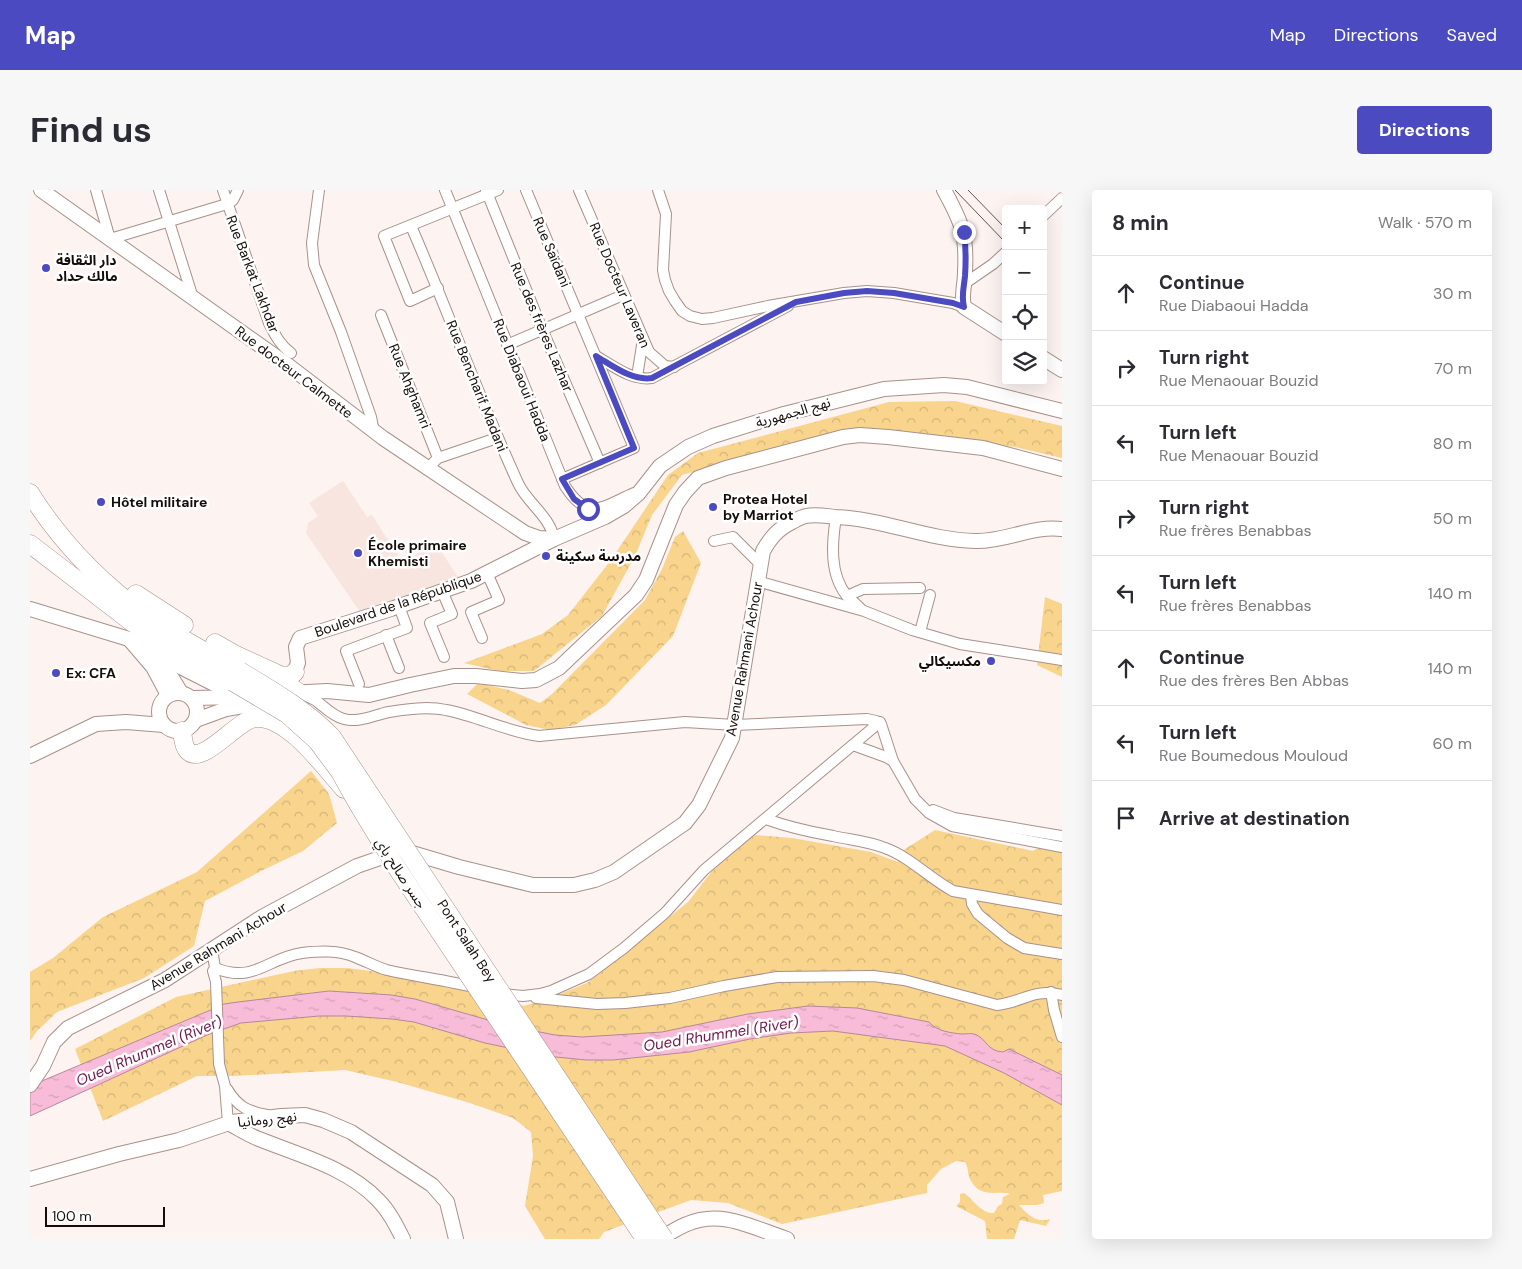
<!DOCTYPE html>
<meta charset="utf-8">
<style>
:root{--surface:#fff;--page:#f7f7f7;--text:#2b2b33;--muted:#7c7c81;--line:#e1e1e2;--accent:#4b4ac0}
body{margin:0;font-family:"DM Sans","Noto Sans Arabic",sans-serif;background:var(--page);color:var(--text)}
.controls{position:absolute;right:15px;top:15px;display:grid;overflow:hidden;border-radius:5px;box-shadow:0 5px 20px #0002}
.controls button{width:45px;height:45px;display:grid;place-items:center;padding:0;border:0;border-bottom:1px solid var(--line);background:var(--surface);color:var(--text);font:25px sans-serif}
.scale{position:absolute;left:15px;bottom:12px;width:120px;box-sizing:border-box;padding-left:5px;border:2px solid #150d0a;border-top:0;font-size:14px;line-height:18px;white-space:nowrap;color:#150d0a;-webkit-text-stroke:4px #fff;paint-order:stroke}
.stop{position:absolute;width:15px;height:15px;margin:-11px;border:4px solid #4b4ac0;border-radius:50%;background:#fff}
.stop.end{background:#4b4ac0;border-color:#fff;box-shadow:0 1px 5px #0008}
.list{margin:0;padding:0;list-style:none}
h2{display:flex;justify-content:space-between;align-items:center;height:65px;margin:0;padding:0 20px;font-size:21px}
h2 small{font-size:16px;font-weight:400;color:var(--muted)}
.list li{display:grid;grid-template-columns:32px 1fr auto;gap:15px;align-items:center;box-sizing:border-box;height:75px;padding:0 20px;border-top:1px solid var(--line)}
.list b{display:block;font-size:19px;white-space:nowrap}
.list p{margin:0;font-size:16px;white-space:nowrap;color:var(--muted)}
.list em{font-size:16px;font-style:normal;color:var(--muted)}
.icon{flex:none;width:28px;height:28px;fill:none;stroke:currentColor;stroke-width:2;stroke-linecap:round;stroke-linejoin:round}
.map{position:relative;flex:none;width:1032px;height:1049px;overflow:hidden;border-radius:5px}
header{display:flex;align-items:center;gap:30px;box-sizing:border-box;height:70px;padding:0 25px;background:var(--accent);color:#fff}
header strong{font-size:24px}
nav{display:flex;gap:28px;margin-inline-start:auto;font-size:18px}
.intro{display:flex;align-items:center;justify-content:space-between;box-sizing:border-box;height:120px;padding:0 30px}
h1{margin:0;font-size:35px}
.button{padding:12px 22px;border-radius:5px;background:var(--accent);color:#fff;font-size:18px;font-weight:700}
main{display:flex;gap:30px;padding:0 30px}
aside{flex:1;background:var(--surface);border-radius:5px;box-shadow:0 5px 20px #0002}
.map>svg:first-child{display:block}
.built{fill:#f8e5df}
.forest{fill:url(#forest-crowns)}
.water{fill:url(#water-ripples);stroke:#b4889b}
.lines{fill:none;stroke-linecap:round;stroke-linejoin:round}
.street-casing{stroke:#a8918a;stroke-width:12}
.secondary-casing{stroke:#a8918a;stroke-width:16}
.highway-casing{stroke:#a8918a;stroke-width:19}
.street{stroke:#fff;stroke-width:10}
.secondary{stroke:#fff;stroke-width:14}
.highway{stroke:#fff;stroke-width:18}
.tram{stroke:#5e5653;stroke-width:1}
.highway-bridge-casing{stroke:#a8918a;stroke-width:19;stroke-linecap:butt}
.highway-bridge{stroke:#fff;stroke-width:18}
.route{stroke:#4b4ac0;stroke-width:6}
.poi-dot{fill:#4b4ac0;stroke:#fff;stroke-width:2}
.labels{text-anchor:middle;dominant-baseline:central;stroke-width:5;stroke-linejoin:round;paint-order:stroke}
.street-label{font-size:14px;fill:#150d0a;stroke:#fff}
.poi-label{font-size:14px;font-weight:bold;fill:#150d0a;stroke:#fff;text-anchor:start}
.water-label{font-size:15px;font-style:italic;fill:#6c184a;stroke:#fff}
</style>
<header>
<strong>Map</strong>
<nav><a>Map</a><a>Directions</a><a>Saved</a></nav>
</header>
<div class="intro"><h1>Find us</h1><a class="button">Directions</a></div>
<main>
<div class="map">
<svg width="1032" height="1049" viewBox="0 0 1032 1049">
<defs>
<pattern id="forest-crowns" width="20" height="18" patternUnits="userSpaceOnUse" patternTransform="scale(1.25)"><rect width="20" height="18" fill="#f8d48d"/><path d="M2 6a3 3 0 1 1 6 0M12 15a3 3 0 1 1 6 0" fill="none" stroke="#d4b578"/></pattern>
<pattern id="water-ripples" width="26" height="14" patternUnits="userSpaceOnUse" patternTransform="scale(1.25)"><rect width="26" height="14" fill="#f8bcd9"/><path d="M2 4q2-2 4 0t4 0M15 11q2-2 4 0t4 0" fill="none" stroke="#d4a0b9"/></pattern>
</defs>
<rect width="100%" height="100%" fill="#fdf3f0"/>
<polygon class="built" points="313,291 337,327 342,325 373,373 405,352 428,387 330,422 276,343 278,333 288,326 279,313"/>
<g class="forest">
<polygon points="925,211 1032,236 1032,268 985,257 821,238 652,285 622,325 605,366 572,426 504,481 469,481 434,473 512,444 538,425 581,370 638,285 668,263 859,212"/>
<polygon points="653,341 671,373 643,446 576,515 545,535 520,540 496,535 437,504 448,493 479,500 510,513 522,504 615,410 632,379 645,347"/>
<polygon points="1015,407 1032,414 1032,487 1007,475"/>
<polygon points="281,581 299,604 307,633 273,661 231,681 175,711 164,756 114,788 27,822 7,841 0,851 0,782 23,768 73,727 167,682"/>
<path d="M 905,640 L 1003,661 L 1032,642 L 1032,1001 L 1013,1005 L 1014,1013 L 1007,1015 L 989,1015 C 997,1024 1007,1034 1020,1029 L 1016,1036 L 990,1030 L 984,1049 L 957,1049 L 955,1031 L 926,1016 L 930,1012 L 930,1004 L 934,1003 C 943,1009 951,1024 964,1023 L 968,1016 L 972,1014 L 973,1007 L 980,1004 C 967,1000 951,1009 941,991 C 937,985 939,978 935,972 L 926,971 L 911,979 L 897,995 L 897,1003 L 752,1034 L 698,1013 L 661,1010 L 574,1042 L 569,1049 L 515,1049 L 495,1016 L 503,966 L 501,942 L 483,928 L 440,913 L 367,892 L 315,880 L 203,886 L 167,886 L 73,931 L 45,859 L 146,807 L 264,781 L 290,778 L 317,778 L 349,782 L 434,799 L 494,816 L 530,804 L 557,793 L 658,712 L 682,681 L 725,645 L 762,648 L 841,662 L 868,672 L 872,661 Z"/>
</g>
<path class="water" d="M 299,801 L 361,805 L 385,809 L 479,836 L 525,845 L 552,847 L 632,842 L 718,824 L 778,816 L 827,818 L 899,832 C 906,841 921,843 932,844 C 937,844 940,843 944,844 C 957,848 956,861 973,862 L 979,859 L 1032,885 L 1032,915 L 974,883 L 915,856 L 803,841 L 761,843 L 720,849 L 659,862 L 583,870 L 556,870 L 516,866 L 455,853 L 384,832 L 362,829 L 316,826 L 289,826 L 211,833 L 177,845 L 0,926 L 0,896 L 183,819 L 194,814 L 208,812 Z"/>
<g class="lines">
<defs>
<g id="street">
<polyline points="66,0 80,49 197,14 203,10 208,0"/>
<polyline points="129,0 163,108"/>
<path d="M 193,0 L 239,133 C 245,145 250,155 261,163"/>
<polyline points="289,0 282,53 284,75 311,142 341,227 344,242"/>
<path d="M 415,0 L 535,296 C 558,332 572,317 604,303"/>
<polyline points="456,0 512,139 570,273"/>
<polyline points="496,0 604,258 532,289"/>
<polyline points="549,0 619,162 635,176 644,177"/>
<polyline points="628,0 636,24 633,80 635,90 639,101 645,111 652,121 660,126 672,129 683,128 738,116 814,103 837,101 864,103 923,113 934,117"/>
<polyline points="1013,26 1032,8"/>
<path d="M 381,36 C 418,121 449,208 488,293 C 497,313 520,326 524,349"/>
<polyline points="934,94 963,74 976,62"/>
<polyline points="408,98 380,111 354,46 468,0"/>
<polyline points="351,125 408,268"/>
<polyline points="477,155 593,105"/>
<path d="M 566,166 C 583,176 602,191 622,188 L 758,116"/>
<polyline points="607,187 613,149"/>
<polyline points="398,278 408,268 467,248"/>
<path d="M 806,327 C 802,352 799,384 817,406 C 821,410 826,414 831,419"/>
<polyline points="684,351 703,347 730,374"/>
<polyline points="727,391 834,421 882,440 930,454 1032,470"/>
<polyline points="412,401 422,424 400,433 414,467"/>
<polyline points="817,406 833,399 890,398"/>
<polyline points="890,442 900,405"/>
<polyline points="356,445 369,478"/>
<polyline points="452,448 441,422 469,410 457,383"/>
<polyline points="329,494 316,461 377,438 369,416"/>
<path d="M 271,503 C 276,506 280,508 285,510 C 294,516 302,526 314,529 C 329,533 344,525 359,522 C 377,519 398,516 416,520 C 448,526 477,542 509,546 L 655,532 L 705,535 L 837,529 L 846,531 L 851,534 L 863,571"/>
<polyline points="823,555 856,567 863,571 885,609 899,623 922,636 1032,657"/>
<polyline points="903,620 924,628 1032,646"/>
<path d="M 736,629 C 758,637 780,642 803,646 C 821,650 838,651 855,658 C 880,667 899,688 923,701 L 1032,720"/>
<polyline points="941,705 942,714 948,724 977,748 994,758 1032,764"/>
<polyline points="182,759 185,778 183,781 186,792 189,874 195,896 198,933"/>
<path d="M 185,778 C 224,794 237,768 272,763 C 290,761 308,760 325,767 C 336,771 346,777 357,780 C 387,787 417,790 447,798"/>
<polyline points="1021,802 1024,820 1032,847"/>
<polyline points="471,804 493,806 510,804 521,801 559,784 594,758 635,723 674,680 850,532"/>
<path d="M 506,808 L 567,814 L 595,813 L 640,808 L 694,796 L 747,787 L 843,786 L 874,790 L 967,815 C 994,812 1002,798 1032,805"/>
<path d="M 197,899 C 208,917 217,921 237,925"/>
</g>
<g id="secondary">
<polyline points="11,0 259,176 353,248 495,343 509,348 524,349"/>
<path d="M 914,0 C 932,33 937,44 935,82 C 935,95 931,105 934,117 L 976,144"/>
<polyline points="1013,168 1032,180"/>
<polyline points="0,419 99,449"/>
<polyline points="129,466 208,506"/>
<polyline points="261,491 268,473 266,457 270,448 361,419 441,391 524,349 575,327 594,316 608,304 630,276 658,257 683,246 754,224 854,199 914,195 937,197 1032,221"/>
<circle cx="148" cy="522" r="19"/>
<polyline points="258,503 297,501 339,505 380,495 424,486 446,486 492,491 506,490 529,478 606,405 616,390 646,315 655,302 668,288 696,278 813,247 830,245 858,247 953,258 1032,279"/>
<path d="M 138,505 L 123,477 L 99,449 C 129,463 134,475 151,503"/>
<polyline points="163,508 211,507 229,505"/>
<polyline points="166,530 196,519 226,514"/>
<polyline points="0,566 66,534 96,532 134,535"/>
<path d="M 0,895 L 13,876 L 24,852 L 38,838 L 135,790 L 232,727 L 327,676 L 353,667 L 364,664 L 382,663 L 429,677 L 503,695 L 544,695 L 565,690 L 584,682 L 655,633 L 669,615 L 702,548 L 733,361 C 741,347 748,339 762,332 C 766,330 771,327 776,326 C 786,324 796,326 806,327 C 854,329 898,350 945,351 C 975,352 1003,335 1032,339"/>
<path d="M 198,933 C 208,938 218,945 229,949 C 269,965 318,978 348,1010 C 359,1021 366,1035 373,1049"/>
<polyline points="0,989 89,964 149,950 202,932 251,926 275,925 293,930 321,942 402,995 417,1012 426,1049"/>
<path d="M 630,1049 C 638,1044 647,1038 657,1034 C 692,1019 723,1038 757,1049"/>
</g>
<g id="highway">
<path d="M 0,303 C 30,351 72,394 118,427 C 147,447 179,464 210,481"/>
<polyline points="0,354 103,433 140,457 203,492"/>
<polyline points="106,404 154,435"/>
<polyline points="185,453 206,465 252,486 260,486 265,482"/>
<polyline points="243,485 268,502"/>
<path d="M 152,541 C 153,547 153,555 157,560 C 172,578 207,529 226,528 C 258,526 294,577 314,599"/>
</g>
</defs>
<use href="#street" class="street-casing"/>
<use href="#secondary" class="secondary-casing"/>
<use href="#highway" class="highway-casing"/>
<use href="#street" class="street"/>
<use href="#secondary" class="secondary"/>
<use href="#highway" class="highway"/>
<g class="tram">
<polyline points="925,0 975,52"/>
<polyline points="938,0 976,39"/>
</g>
<defs>
<g id="highway-bridge">
<path d="M 210,481 C 243,501 275,519 302,547 L 634,1049"/>
<polyline points="203,492 257,524 287,551 310,582 328,614 365,675 615,1049"/>
</g>
</defs>
<use href="#highway-bridge" class="highway-bridge-casing"/>
<use href="#highway-bridge" class="highway-bridge"/>
</g>
<g class="lines">
<path class="route" d="M 558,319 L 544,309 L 532,289 L 604,258 L 566,166 C 583,176 602,191 622,188 L 766,112 L 814,103 L 837,101 L 864,103 L 923,113 L 934,117 C 931,106 934,97 935,86 C 936,71 936,57 934,42"/>
</g>
<g class="poi-dot">
<circle cx="16" cy="78" r="5"/>
<circle cx="71" cy="312" r="5"/>
<circle cx="683" cy="317" r="5"/>
<circle cx="328" cy="363" r="5"/>
<circle cx="516" cy="366" r="5"/>
<circle cx="961" cy="471" r="5"/>
<circle cx="26" cy="483" r="5"/>
</g>
<g class="labels">
<g class="street-label">
<text transform="translate(522 62) rotate(67)">Rue Saïdani</text>
<text transform="translate(223 84) rotate(69)">Rue Barkat Lakhdar</text>
<text transform="translate(590 95) rotate(67)">Rue Docteur Laveran</text>
<text transform="translate(512 137) rotate(67)">Rue des frères Lazhar</text>
<text transform="translate(264 182) rotate(37)">Rue docteur Calmette</text>
<text transform="translate(492 190) rotate(68)">Rue Diabaoui Hadda</text>
<text transform="translate(380 196) rotate(68)">Rue Ahghamri</text>
<text transform="translate(447 196) rotate(68)">Rue Bencharif Madani</text>
<text transform="translate(763 222) rotate(-16)">نهج الجمهورية</text>
<text transform="translate(368 414) rotate(-19)">Boulevard de la République</text>
<text transform="translate(714 469) rotate(-80)">Avenue Rahmani Achour</text>
<text transform="translate(371 683) rotate(57)">جسر صالح باي</text>
<text transform="translate(437 751) rotate(57)">Pont Salah Bey</text>
<text transform="translate(188 756) rotate(-31)">Avenue Rahmani Achour</text>
<text transform="translate(237 929) rotate(-6)">نهج رومانيا</text>
</g>
<g class="poi-label">
<text x="26" y="70">دار الثقافة<tspan x="26" dy="16">مالك حداد</tspan></text>
<text x="693" y="309">Protea Hotel<tspan x="693" dy="16">by Marriot</tspan></text>
<text x="81" y="312">Hôtel militaire</text>
<text x="338" y="355">École primaire<tspan x="338" dy="16">Khemisti</tspan></text>
<text x="526" y="366">مدرسة سكينة</text>
<text x="951" y="471" text-anchor="end">مكسيكالي</text>
<text x="36" y="483">Ex: CFA</text>
</g>
<g class="water-label">
<text transform="translate(691 844) rotate(-9)">Oued Rhummel (River)</text>
<text transform="translate(119 861) rotate(-23)">Oued Rhummel (River)</text>
</g>
</g>
</svg>
<div class="controls">
<button>+</button>
<button>−</button>
<button><svg class="icon" aria-label="locate" viewBox="0 0 24 24"><circle cx="12" cy="12" r="6"/><path d="M12 2v4M12 18v4M2 12h4M18 12h4"/></svg></button>
<button><svg class="icon" aria-label="layers" viewBox="0 0 24 24"><path d="M12 4l9 5-9 5-9-5zM3 14l9 5 9-5"/></svg></button>
</div>
<div class="scale">100 m</div>
<div class="stop" style="left:558px;top:319px"></div>
<div class="stop end" style="left:934px;top:42px"></div>
</div>
<aside>
<h2>8 min<small>Walk · 570 m</small></h2>
<ul class="list">
<li><svg class="icon" aria-label="ahead" viewBox="0 0 24 24"><path d="M12 20V5M6 11l6-6 6 6"/></svg><div><b>Continue</b><p>Rue Diabaoui Hadda</p></div><em>30 m</em></li>
<li><svg class="icon" aria-label="right" viewBox="0 0 24 24"><path d="M7 20v-9h11M14 6l5 5-5 5"/></svg><div><b>Turn right</b><p>Rue Menaouar Bouzid</p></div><em>70 m</em></li>
<li><svg class="icon" aria-label="left" viewBox="0 0 24 24"><path d="M17 20v-9H6M10 6l-5 5 5 5"/></svg><div><b>Turn left</b><p>Rue Menaouar Bouzid</p></div><em>80 m</em></li>
<li><svg class="icon" aria-label="right" viewBox="0 0 24 24"><path d="M7 20v-9h11M14 6l5 5-5 5"/></svg><div><b>Turn right</b><p>Rue frères Benabbas</p></div><em>50 m</em></li>
<li><svg class="icon" aria-label="left" viewBox="0 0 24 24"><path d="M17 20v-9H6M10 6l-5 5 5 5"/></svg><div><b>Turn left</b><p>Rue frères Benabbas</p></div><em>140 m</em></li>
<li><svg class="icon" aria-label="ahead" viewBox="0 0 24 24"><path d="M12 20V5M6 11l6-6 6 6"/></svg><div><b>Continue</b><p>Rue des frères Ben Abbas</p></div><em>140 m</em></li>
<li><svg class="icon" aria-label="left" viewBox="0 0 24 24"><path d="M17 20v-9H6M10 6l-5 5 5 5"/></svg><div><b>Turn left</b><p>Rue Boumedous Mouloud</p></div><em>60 m</em></li>
<li><svg class="icon" aria-label="arrive" viewBox="0 0 24 24"><path d="M6 21V4h12l-3 4 3 4H6"/></svg><div><b>Arrive at destination</b></div></li>
</ul>
</aside>
</main>
